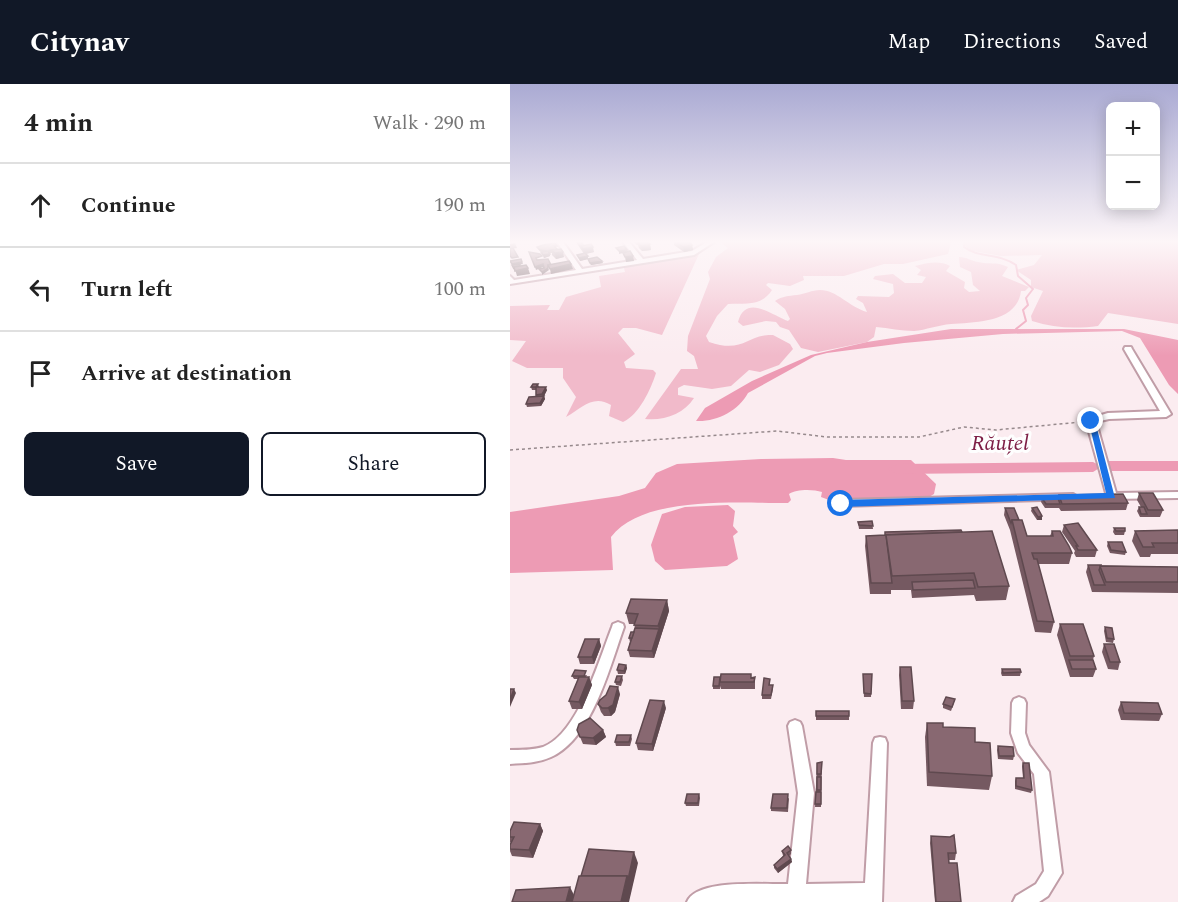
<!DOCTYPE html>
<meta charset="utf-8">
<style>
:root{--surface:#fff;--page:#f2f2f2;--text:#222;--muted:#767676;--line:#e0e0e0;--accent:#111827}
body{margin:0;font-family:Spectral,serif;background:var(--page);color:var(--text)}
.controls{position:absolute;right:18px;top:18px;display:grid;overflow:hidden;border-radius:9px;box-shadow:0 3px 15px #0003}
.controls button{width:54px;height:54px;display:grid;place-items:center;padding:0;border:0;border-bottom:2px solid var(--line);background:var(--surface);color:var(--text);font:30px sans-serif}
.stop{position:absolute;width:18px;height:18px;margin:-14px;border:4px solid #1a73e8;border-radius:50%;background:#fff}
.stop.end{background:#1a73e8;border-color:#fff;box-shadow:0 2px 6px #0008}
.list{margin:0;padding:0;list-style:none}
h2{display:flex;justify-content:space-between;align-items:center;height:78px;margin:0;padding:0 24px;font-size:26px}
h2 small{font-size:20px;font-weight:400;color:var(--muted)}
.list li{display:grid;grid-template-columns:39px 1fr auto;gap:18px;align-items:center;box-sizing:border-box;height:84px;padding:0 24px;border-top:2px solid var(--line)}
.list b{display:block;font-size:22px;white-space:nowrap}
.list em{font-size:20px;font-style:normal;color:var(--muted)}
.actions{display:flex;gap:12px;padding:18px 24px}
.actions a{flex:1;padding:14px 0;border:2px solid var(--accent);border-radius:9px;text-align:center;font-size:21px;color:var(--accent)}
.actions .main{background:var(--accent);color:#fff}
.icon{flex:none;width:33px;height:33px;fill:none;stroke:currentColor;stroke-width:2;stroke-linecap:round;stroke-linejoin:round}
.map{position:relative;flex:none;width:668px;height:818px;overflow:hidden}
header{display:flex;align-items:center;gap:36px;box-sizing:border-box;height:84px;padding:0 30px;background:var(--accent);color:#fff}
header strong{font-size:28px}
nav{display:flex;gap:33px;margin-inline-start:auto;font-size:21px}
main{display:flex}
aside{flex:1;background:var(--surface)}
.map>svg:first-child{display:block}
.green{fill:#f1baca}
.water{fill:#ed9bb4}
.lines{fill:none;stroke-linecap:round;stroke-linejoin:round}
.stream{stroke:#ed9bb4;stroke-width:2}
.river{fill:#ed9bb4;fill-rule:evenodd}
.minor-casing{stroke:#c09da7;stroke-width:4}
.path{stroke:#96898c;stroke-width:1.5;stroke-dasharray:3 3;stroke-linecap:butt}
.minor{fill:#fff;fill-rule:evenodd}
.wall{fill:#755961}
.shaded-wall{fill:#5f494f}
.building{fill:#886871;stroke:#5f494f;stroke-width:1.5}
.route{fill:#1a73e8}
.labels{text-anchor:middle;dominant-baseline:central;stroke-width:6;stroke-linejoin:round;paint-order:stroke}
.water-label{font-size:22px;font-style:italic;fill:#7e2047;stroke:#fefefe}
</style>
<header>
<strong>Citynav</strong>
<nav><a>Map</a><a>Directions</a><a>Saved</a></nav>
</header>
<main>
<aside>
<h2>4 min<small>Walk · 290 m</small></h2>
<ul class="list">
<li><svg class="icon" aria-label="ahead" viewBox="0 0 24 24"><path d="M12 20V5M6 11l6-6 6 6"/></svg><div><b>Continue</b></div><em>190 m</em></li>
<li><svg class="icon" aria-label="left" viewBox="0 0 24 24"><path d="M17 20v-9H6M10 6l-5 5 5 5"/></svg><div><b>Turn left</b></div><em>100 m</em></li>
<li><svg class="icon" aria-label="arrive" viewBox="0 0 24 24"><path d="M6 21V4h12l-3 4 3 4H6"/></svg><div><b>Arrive at destination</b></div></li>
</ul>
<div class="actions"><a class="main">Save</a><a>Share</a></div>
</aside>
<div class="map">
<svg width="668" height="818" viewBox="0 0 668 818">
<rect width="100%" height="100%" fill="#fbecf0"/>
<g class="green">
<path d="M 210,158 L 441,158 L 438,170 L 393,180 L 374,180 L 334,192 L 293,192 L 294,196 L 280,202 L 258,199 L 256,201 L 262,206 C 251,223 235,219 218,220 L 207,232 L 196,252 L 199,258 C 234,270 237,250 263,251 L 280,260 L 283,265 L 269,281 L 250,288 L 239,286 L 221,302 L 202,305 L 174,301 L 168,304 L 168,311 L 184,314 C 174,330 154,337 135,335 L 171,285 L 188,285 L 184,272 L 177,267 L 178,252 L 200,195 L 198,188 L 206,173 L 218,164 Z"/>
<path d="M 453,158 L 668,158 L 668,240 L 598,229 L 588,242 C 565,245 544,244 522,237 L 521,232 L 533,207 L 521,203 L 521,196 L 506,186 L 524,181 L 532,171 L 491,172 L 458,166 Z"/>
<path d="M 189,170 L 152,251 L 126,244 L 113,244 L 108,249 L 125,270 L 114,278 L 116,284 L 143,286 L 146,289 C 141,305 129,331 113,338 L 99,332 L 101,321 C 83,310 72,324 56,333 L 66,313 L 53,294 L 53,284 L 17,284 L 2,277 L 16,257 L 0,256 L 0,222 L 40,221 L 37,226 L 49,226 L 56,213 L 91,203 L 89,192 L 115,188 L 113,180 Z"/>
<path d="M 449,173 C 457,173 461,177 468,178 C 480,181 485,177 498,183 L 492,192 L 519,203 L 515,207 L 511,207 C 507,239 465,238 441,240 C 428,241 416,246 404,247 C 391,247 379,244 366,243 L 364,253 L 357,258 L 308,268 L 291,264 L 279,246 L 270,243 L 266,238 L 256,237 L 233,242 L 228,238 C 236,209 263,232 278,237 L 280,235 L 275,225 L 265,217 C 273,212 278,212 287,211 C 295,210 302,206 310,206 C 327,206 339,223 357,228 L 353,219 L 346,215 L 348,212 L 379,213 L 384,209 L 383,200 L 363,195 L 365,192 L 383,190 L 395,199 L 412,199 L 416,193 L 407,191 L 411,186 L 405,182 C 417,179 429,176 440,182 L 436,187 L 455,198 L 454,204 L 459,208 L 470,207 L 463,201 L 461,188 L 450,183 Z"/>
</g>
<g class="water">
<path d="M 441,245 L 614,245 L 668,256 L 668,310 L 659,301 L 630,254 L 612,247 L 493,250 L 394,259 L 317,269 L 305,272 L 238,309 C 228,327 207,338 186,337 L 195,324 L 242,297 L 301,271 L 357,258 Z"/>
<path d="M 323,374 L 336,376 L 401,376 L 426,400 L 424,410 L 419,413 L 319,416 L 311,413 L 312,408 C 303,405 286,405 279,410 L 281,416 L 278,419 C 229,419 133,411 101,453 L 103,486 L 0,489 L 0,428 L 109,412 L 135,404 L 146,389 L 167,380 L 251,375 Z"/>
<polygon points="218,421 225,427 223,442 228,448 223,452 228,475 217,482 155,486 145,477 141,461 152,430 175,423"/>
</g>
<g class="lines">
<path class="stream" d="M 455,158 L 454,163 C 468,174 489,169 506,181 L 508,192 L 523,205 L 516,214 L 518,221 L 513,226 L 516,237 L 506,245"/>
<polygon class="river" points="599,377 668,377 668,387 599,387 591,383 583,388 387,390 378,385 387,380 583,378 591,382"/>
<defs>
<g id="minor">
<polygon points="47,158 53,158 72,185 127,176 113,158 119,158 133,175 182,167 197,158 204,158 184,171 0,200 0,192 4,196 66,186"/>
<polygon points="615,263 621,263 622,265 661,330 656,333 599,335 586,338 606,409 668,408 668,414 599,415 594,412 596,409 576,337 578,335 598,329 650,327 614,265"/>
<polygon points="563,410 568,413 567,415 331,422 326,419 331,416"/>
<path d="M 108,538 L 113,540 L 114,543 C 100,582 82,655 41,673 C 28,679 14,679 0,680 L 0,666 C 10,666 23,666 33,663 C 68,650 89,576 102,543 L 103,540 Z"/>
<polygon points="509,613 514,615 516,619 515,649 519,661 539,688 552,789 538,812 529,818 503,818 506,812 526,800 534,787 524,690 508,669 501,649 502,619 504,615"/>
<path d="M 285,636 L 290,638 L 292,642 L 304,709 L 296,800 L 355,799 L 363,659 L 365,654 L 370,653 L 375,654 L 377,659 L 372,818 L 177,818 C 187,794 255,801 278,800 L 288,709 L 278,642 L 280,638 Z"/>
</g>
</defs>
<use href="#minor" class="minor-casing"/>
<polyline class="path" points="0,366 267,347 317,353 409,353 454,343 486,346 571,338"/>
<use href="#minor" class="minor"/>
</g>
<g class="wall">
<polygon points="66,158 71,158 74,161 84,168 76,170 78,175 93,179 81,181 78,175 70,177 67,171 74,170"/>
<polygon points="124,158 137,158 140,160 141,166 132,167 129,164 128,161 127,161"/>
<polygon points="164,158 179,158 182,161 183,166 174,168 164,161"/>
<polygon points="27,163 47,164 46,165 54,173 46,175 42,171 42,169 39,169 40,172 34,174 32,169 28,165"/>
<polygon points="28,300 29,303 37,306 34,312 35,315 31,322 17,323 16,320 26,312 26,306 22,306 21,303"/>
<polygon points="629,409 653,426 650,433 630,433 627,427 629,423 631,423 627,416"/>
<polygon points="549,411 618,419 616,426 551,427 549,424 535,424 531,418 532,414 548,414"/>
<polygon points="495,424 509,436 517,452 540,452 542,447 562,469 559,480 528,480 544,538 541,549 525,548 500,446 494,431"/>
<polygon points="522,424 532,432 532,436 527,436 521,427"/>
<polygon points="362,437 363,445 349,445 348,438"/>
<polygon points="554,441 587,466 585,473 566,473 564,469 565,467 552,448"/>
<polygon points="604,444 615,447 614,451 605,451 603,448"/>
<polygon points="668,446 668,470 641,470 640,473 630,473 622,457 625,447"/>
<polygon points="375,448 452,448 499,502 496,516 466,517 464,511 402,514 401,506 381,506 381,510 360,510 355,462 356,452 375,451"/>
<polygon points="598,458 616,468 615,471 600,469 597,462"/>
<polygon points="578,481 668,483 668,509 582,508 576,488"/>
<polygon points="157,516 159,527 144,574 120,573 118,566 120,558 119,554 124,548 125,544 124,540 119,540 116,529"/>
<polygon points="550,540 584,572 583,576 586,585 583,593 560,593 547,551"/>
<polygon points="595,543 604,555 603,559 596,558 594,547"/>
<polygon points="89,555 91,562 84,580 70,580 68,573"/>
<polygon points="594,560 610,578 608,586 598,585 592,568"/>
<polygon points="116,581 117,584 115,590 108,590 107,586"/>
<polygon points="390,583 404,617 403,625 391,625 389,591"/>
<polygon points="492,585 511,588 510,592 492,592 491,589"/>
<polygon points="362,590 361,613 354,613 353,593"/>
<polygon points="77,591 76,593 79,593 82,601 72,625 62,625 59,617 68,595 64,595 62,592"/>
<polygon points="112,592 113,596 111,602 106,601 105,598"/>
<polygon points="204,593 245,593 245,605 211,605 211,602 210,605 203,605 203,602"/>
<polygon points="260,595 260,601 263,601 263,605 261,615 252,615 252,611"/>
<polygon points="110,610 105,628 101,632 94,632 91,628 88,620"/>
<polygon points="611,618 652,630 649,637 611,636 608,626"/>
<polygon points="444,619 441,627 433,624 433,620"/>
<polygon points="156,624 143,667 128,666 126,659"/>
<rect x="306" y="627" width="33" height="9"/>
<polygon points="417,639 433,643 465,658 482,692 479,706 417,702 415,653"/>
<polygon points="67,646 93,646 96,653 86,661 73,660"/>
<polygon points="121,651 122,655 120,662 106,662 105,658"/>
<polygon points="488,662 504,672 503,676 488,675 487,666"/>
<polygon points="312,678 311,723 305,723 307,679"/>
<polygon points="513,679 522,706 521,709 505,705 505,697 506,694 513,694 512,682"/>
<polygon points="189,710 190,714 189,722 176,722 175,719"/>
<polygon points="279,714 278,728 261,727 261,724"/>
<polygon points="30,740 33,747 23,774 2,772 0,767 1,759 0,758 0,747"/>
<polygon points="421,752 446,769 445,776 439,776 439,779 451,818 425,818 420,759"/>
<polygon points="281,766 281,770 279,772 281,775 282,778 268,789 264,784 264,781 273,772 272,767"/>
</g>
<g class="shaded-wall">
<polygon points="5,159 7,164 0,165 0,160"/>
<polygon points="140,160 141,166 132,167 131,162"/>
<polygon points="182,161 183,166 174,168 173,163"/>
<polygon points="83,163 84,168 74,170 73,165"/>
<polygon points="117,166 117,168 109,170 109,167"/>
<polygon points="53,168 54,173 46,175 45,169"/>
<polygon points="40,170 40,172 34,174 33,171"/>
<polygon points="78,172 78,175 70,177 69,174"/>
<polygon points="123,172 124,177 116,178 115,173"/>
<polygon points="92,177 93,179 81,181 80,179"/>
<polygon points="12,178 13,180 2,182 2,180"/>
<polygon points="33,180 33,183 26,186 25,183"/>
<polygon points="61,180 63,185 41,190 40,185"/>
<polygon points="18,184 20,190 7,192 5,185"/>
<polygon points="38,184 39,186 32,191 32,188"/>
<polygon points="36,303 37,306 34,312 35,315 31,322 30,319 33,313 32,310"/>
<polygon points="532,432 532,436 527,436 528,433"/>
<polygon points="157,516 159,527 144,574 142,567 149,545 148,542"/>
<polygon points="89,555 91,562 84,580 82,573"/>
<polygon points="116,581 117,584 115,590 114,587"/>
<polygon points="79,593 82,601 72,625 69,618"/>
<polygon points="108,603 110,610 105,628 101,632 98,624"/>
<polygon points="4,605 6,609 0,623 0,616"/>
<polygon points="154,617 156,624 143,667 142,660"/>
<polygon points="93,646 96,653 86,661 83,654"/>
<polygon points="30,740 33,747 23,774 19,766"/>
<polygon points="124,768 128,779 119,818 111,818 117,792"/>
<polygon points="281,775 282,778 268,789 267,785"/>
<polygon points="60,803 65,813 63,818 56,818"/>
</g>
<g class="building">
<polygon points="67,158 71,158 74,162 70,162"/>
<polygon points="133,158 137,158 140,160 131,162 128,159"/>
<polygon points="166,158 179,158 182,161 173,163"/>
<polygon points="45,159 47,162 44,162 47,165 38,167 40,170 33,171 31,168 37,167 30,166 27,163 33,161"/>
<polygon points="81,160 83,163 73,165 71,162"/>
<polygon points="114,162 117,166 109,167 106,164"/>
<polygon points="3,164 8,173 2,174 0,172 0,165"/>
<polygon points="51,165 53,168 45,169 41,166"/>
<polygon points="120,167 123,172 115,173 113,169"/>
<polygon points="19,168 30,170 32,172 26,174 27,176 38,175 41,181 38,181 38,184 32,188 29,185 34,184 33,180 25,183"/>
<polygon points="75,169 78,172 69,174 67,171"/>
<polygon points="87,173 92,177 80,179 78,175"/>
<polygon points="11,175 12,178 2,180 0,177"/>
<polygon points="59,177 61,180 40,185 38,181"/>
<polygon points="10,180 10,182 4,183 4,185 2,181"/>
<polygon points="16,181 18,184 5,187 4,183"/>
<polygon points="23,300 28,300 26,303 36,303 32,310 26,311 26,303 21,303"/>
<polygon points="34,312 30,319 16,320 19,313"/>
<polygon points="629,409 643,409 653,426 638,426"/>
<polygon points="613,410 618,419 552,420 549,411"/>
<polygon points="532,414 548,414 550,420 536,420"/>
<polygon points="527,423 532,432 528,433 522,424"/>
<polygon points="629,423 634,423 637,430 631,430"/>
<polygon points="495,424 504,424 509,436 502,436 501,439"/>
<polygon points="502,436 512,436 517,452 543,452 542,447 550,447 559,462 562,469 522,469 524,475 527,475 544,538 527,537"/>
<polygon points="362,437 363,442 349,441 348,438"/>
<polygon points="568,439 587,466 568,466 566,462 568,462 554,441"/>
<polygon points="604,444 615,444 615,447 606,447"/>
<polygon points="451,446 452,448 376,451 382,499 361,499 356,452 375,451 375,448"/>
<polygon points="668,446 668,459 642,459 644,463 633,463 625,447"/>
<polygon points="482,447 499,502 468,503 464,489 382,492 376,451"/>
<polygon points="598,458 612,458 616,468 601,466"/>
<polygon points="578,481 591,481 589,486 595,501 584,501"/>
<polygon points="590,482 668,483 668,498 596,498"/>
<polygon points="463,496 465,504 403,506 402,498"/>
<polygon points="121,515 157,516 148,542 124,541 128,530 116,529"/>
<polygon points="550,540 573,540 584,572 560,572"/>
<polygon points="595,543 602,544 604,555 597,554"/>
<polygon points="125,544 149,545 142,567 118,566"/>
<polygon points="121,548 124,548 122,554 119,554"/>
<polygon points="75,555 89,555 82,573 68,573"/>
<polygon points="594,560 604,560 610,578 600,578"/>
<polygon points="559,576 583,576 586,585 562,585"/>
<polygon points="109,580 116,581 114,587 107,586"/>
<polygon points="390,583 401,583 404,617 392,617"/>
<polygon points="492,585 510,585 511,588 493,589"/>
<polygon points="65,586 76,587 74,592 62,592"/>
<polygon points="211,590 241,590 241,594 245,593 244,598 210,598"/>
<polygon points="353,590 362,590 361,610 354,609"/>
<polygon points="107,592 112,592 110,598 105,598"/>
<polygon points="69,593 79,593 69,618 59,617"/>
<polygon points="204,593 210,593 209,602 203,602"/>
<polygon points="254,594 260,595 259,601 263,601 261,611 252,611"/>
<polygon points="100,602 108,603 103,621 98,624 92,624 88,620 90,616 96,611"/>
<polygon points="0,605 4,605 0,616"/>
<polygon points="436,613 445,615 442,623 433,620"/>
<polygon points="140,616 154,617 142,660 126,659"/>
<polygon points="611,618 648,619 652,630 614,629"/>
<rect x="306" y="627" width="33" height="5"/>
<polygon points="80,634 93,646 83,654 70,653 67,646 69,640"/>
<polygon points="417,639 433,639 433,643 465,644 465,658 480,659 482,692 419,688"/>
<polygon points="107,651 121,651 119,658 105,658"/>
<polygon points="488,662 503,663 504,672 489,672"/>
<polygon points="312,678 311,690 307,690 307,679"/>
<polygon points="513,679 519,679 522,706 506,702 506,694 514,694"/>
<rect x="307" y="693" width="4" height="13"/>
<polygon points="306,708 311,708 311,720 305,720"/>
<polygon points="177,710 189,710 188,719 175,719"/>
<polygon points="263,710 278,710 277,724 261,724"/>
<polygon points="4,738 30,740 19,766 0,765 0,761 4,753 0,753 0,747"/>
<polygon points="444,751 446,769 438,769 439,779 447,779 451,818 426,818 421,752 440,753"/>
<polygon points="278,762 281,766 277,769 281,775 267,785 264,781 275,771 272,767"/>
<polygon points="79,765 124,768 118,796 117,792 71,792"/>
<polygon points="69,792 117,792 111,818 62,818"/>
<polygon points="60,803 56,818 2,818 6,806"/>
</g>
<linearGradient id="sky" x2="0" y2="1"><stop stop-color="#aaaad3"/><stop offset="0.58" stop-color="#fdf6f8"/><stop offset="1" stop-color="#fdf6f8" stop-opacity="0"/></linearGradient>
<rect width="668" height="272" fill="url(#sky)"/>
<polygon class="route" points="578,335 585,337 605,414 331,423 326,420 331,416 596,409"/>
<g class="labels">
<g class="water-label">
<text x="490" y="359">Răuțel</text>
</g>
</g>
</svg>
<div class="controls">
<button>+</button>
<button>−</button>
</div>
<div class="stop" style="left:331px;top:420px"></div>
<div class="stop end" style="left:581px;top:337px"></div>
</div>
</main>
